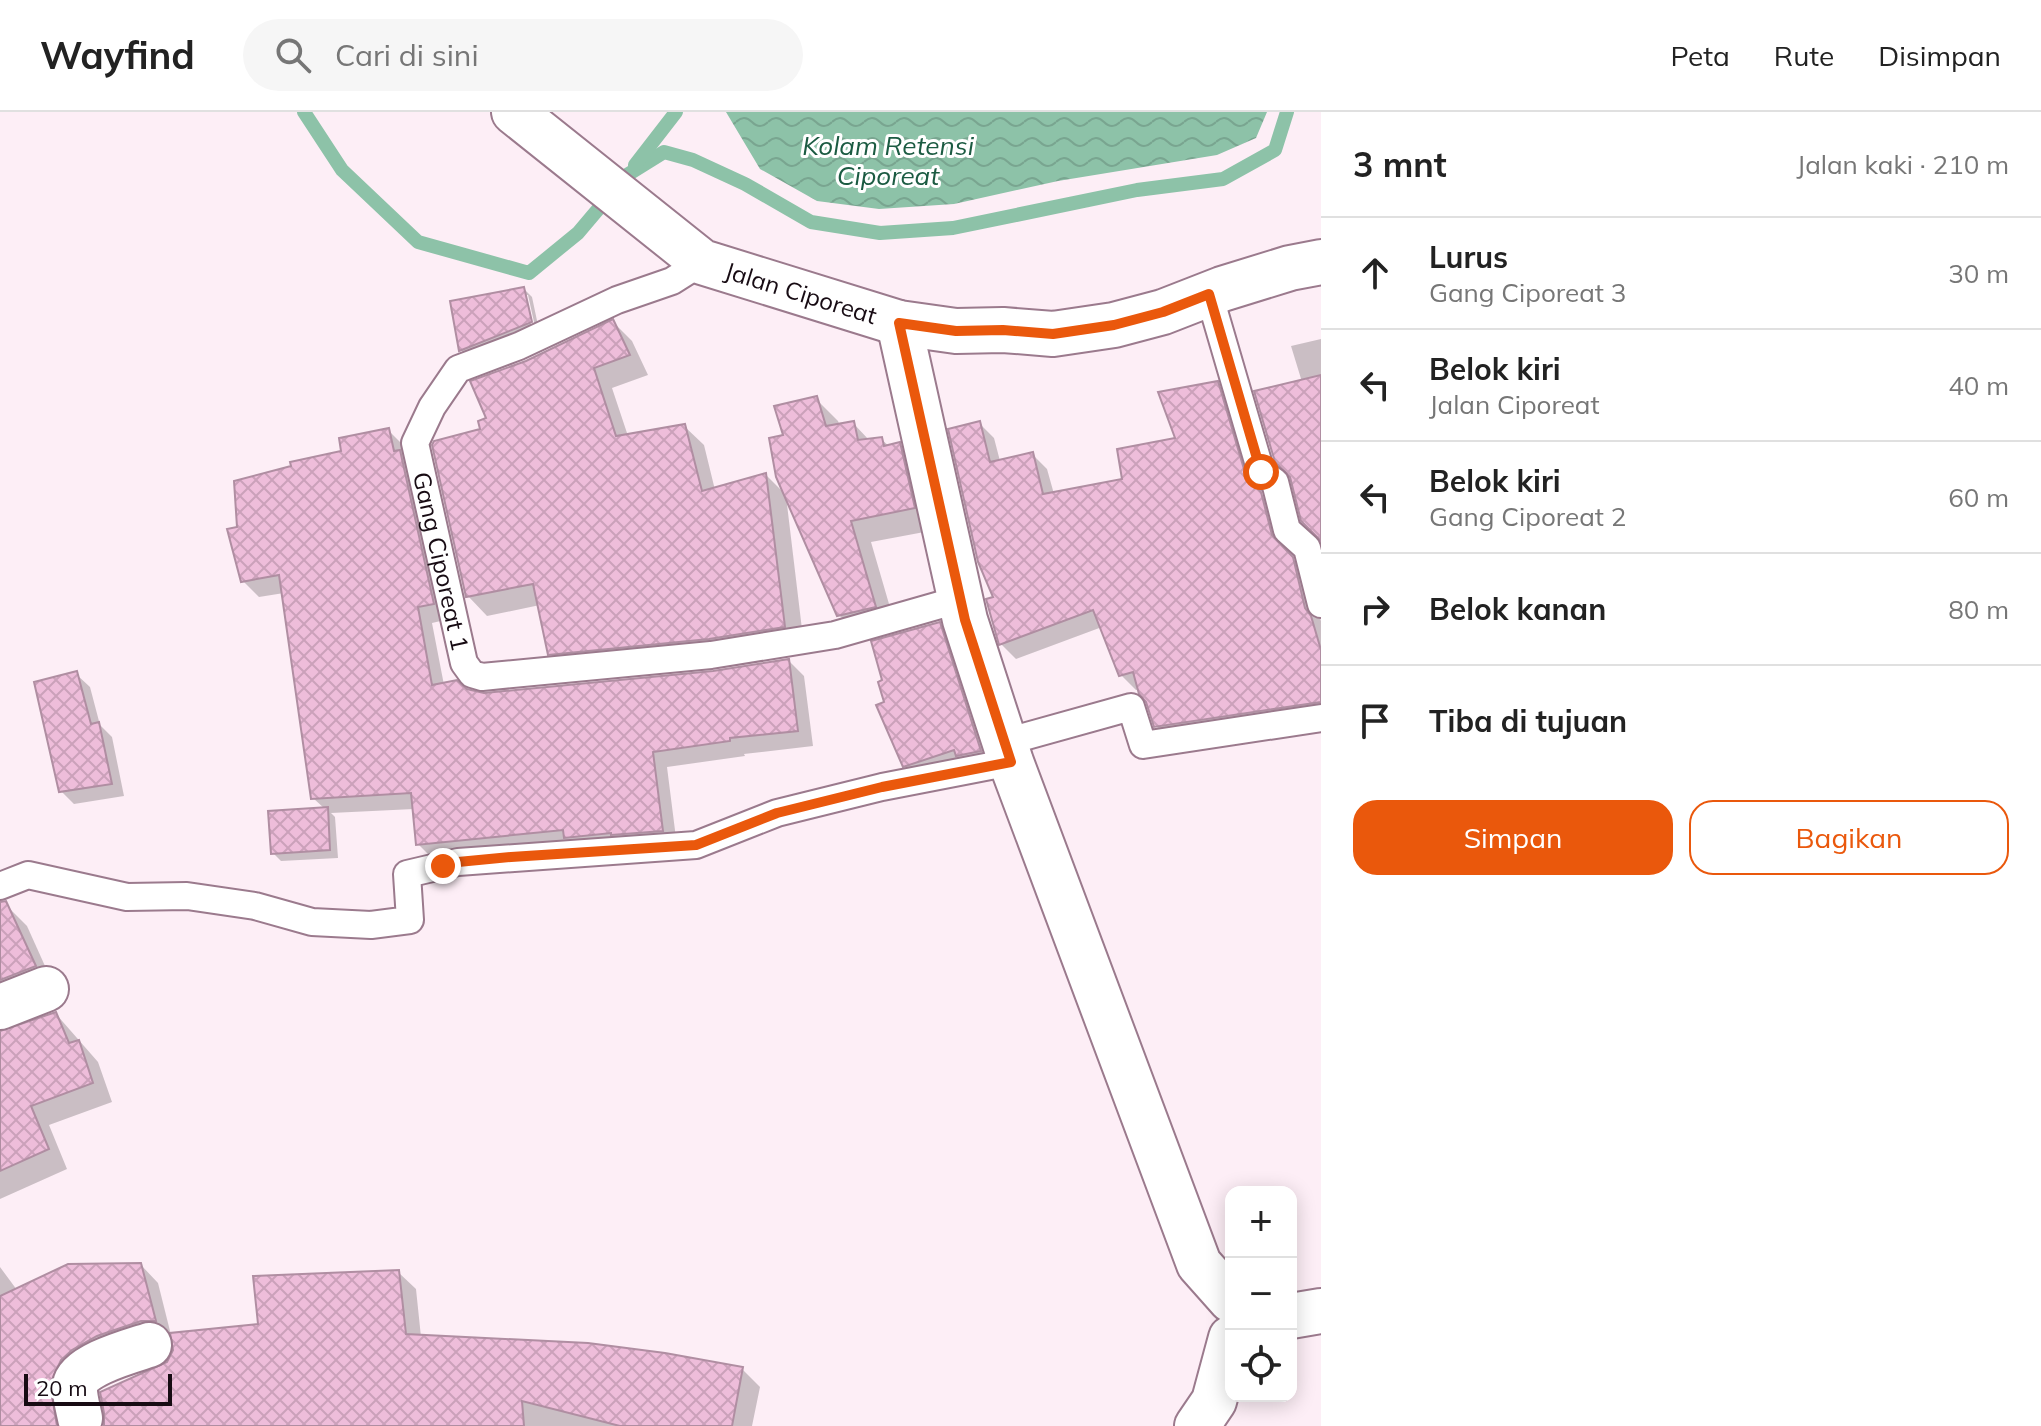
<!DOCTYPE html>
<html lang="id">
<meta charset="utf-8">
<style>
:root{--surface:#fff;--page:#f6f6f6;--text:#222;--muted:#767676;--line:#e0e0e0;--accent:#ea580c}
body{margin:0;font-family:Mulish,sans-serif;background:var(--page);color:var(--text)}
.controls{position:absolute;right:24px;bottom:24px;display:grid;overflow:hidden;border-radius:16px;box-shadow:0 4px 20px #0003}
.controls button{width:72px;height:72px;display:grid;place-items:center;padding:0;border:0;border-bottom:2px solid var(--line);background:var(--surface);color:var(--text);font:40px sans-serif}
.scale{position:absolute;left:24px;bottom:20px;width:148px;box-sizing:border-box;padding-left:8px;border:4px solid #170b13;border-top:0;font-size:22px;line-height:28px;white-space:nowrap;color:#170b13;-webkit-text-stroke:6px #fff;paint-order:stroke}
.stop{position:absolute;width:24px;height:24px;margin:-18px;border:6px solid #ea580c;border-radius:50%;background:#fff}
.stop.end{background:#ea580c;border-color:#fff;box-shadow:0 2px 8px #0008}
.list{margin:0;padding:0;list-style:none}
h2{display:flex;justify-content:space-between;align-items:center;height:104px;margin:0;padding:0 32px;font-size:34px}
h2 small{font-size:26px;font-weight:400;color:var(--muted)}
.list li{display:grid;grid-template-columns:52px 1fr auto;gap:24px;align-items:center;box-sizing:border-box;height:112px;padding:0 32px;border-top:2px solid var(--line)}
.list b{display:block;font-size:30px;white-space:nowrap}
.list p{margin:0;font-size:26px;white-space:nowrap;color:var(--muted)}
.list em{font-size:26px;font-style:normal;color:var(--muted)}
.actions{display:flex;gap:16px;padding:24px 32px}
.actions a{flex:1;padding:18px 0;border:2px solid var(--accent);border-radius:24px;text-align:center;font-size:28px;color:var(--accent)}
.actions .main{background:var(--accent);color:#fff}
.icon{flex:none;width:44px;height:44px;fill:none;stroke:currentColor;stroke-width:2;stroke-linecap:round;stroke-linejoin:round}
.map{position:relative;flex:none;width:1321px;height:1314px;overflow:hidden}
header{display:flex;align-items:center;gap:48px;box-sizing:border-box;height:112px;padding:0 40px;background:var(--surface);border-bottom:2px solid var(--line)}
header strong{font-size:38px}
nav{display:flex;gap:44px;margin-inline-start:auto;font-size:28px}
.search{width:560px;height:72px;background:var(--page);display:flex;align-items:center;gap:20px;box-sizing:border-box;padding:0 28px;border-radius:44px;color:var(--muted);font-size:30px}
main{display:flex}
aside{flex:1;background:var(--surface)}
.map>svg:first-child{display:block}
.water{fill:url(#water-waves)}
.shadow{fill:#0003;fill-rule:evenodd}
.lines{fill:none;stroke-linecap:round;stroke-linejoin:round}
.stream{stroke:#8dc2a8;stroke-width:14}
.building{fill:url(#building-cross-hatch);stroke:#b08ea2;stroke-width:2}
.service-casing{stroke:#9b7a8d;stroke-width:30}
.minor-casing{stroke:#9b7a8d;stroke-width:48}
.service{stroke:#fff;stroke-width:26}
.minor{stroke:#fff;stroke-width:44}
.route{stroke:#ea580c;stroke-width:10}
.labels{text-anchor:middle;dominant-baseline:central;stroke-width:6;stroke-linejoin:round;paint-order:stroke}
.street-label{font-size:24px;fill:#170b13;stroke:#fff}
.water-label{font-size:26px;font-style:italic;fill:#1b5b42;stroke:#fff}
</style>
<header>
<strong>Wayfind</strong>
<div class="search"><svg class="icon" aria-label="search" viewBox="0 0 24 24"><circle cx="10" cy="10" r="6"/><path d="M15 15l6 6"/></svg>Cari di sini</div>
<nav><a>Peta</a><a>Rute</a><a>Disimpan</a></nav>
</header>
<main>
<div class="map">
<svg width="1321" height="1314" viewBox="0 0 1321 1314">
<defs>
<pattern id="water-waves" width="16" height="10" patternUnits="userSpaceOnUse" patternTransform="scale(2)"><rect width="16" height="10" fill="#8dc2a8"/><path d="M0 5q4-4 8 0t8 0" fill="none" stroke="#79a590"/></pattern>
<pattern id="building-cross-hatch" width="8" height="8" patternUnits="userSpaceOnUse" patternTransform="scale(2)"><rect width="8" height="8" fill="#eebdda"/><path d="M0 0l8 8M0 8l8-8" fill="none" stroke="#cba1ba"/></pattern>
</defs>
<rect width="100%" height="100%" fill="#fdeef6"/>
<polygon class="water" points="726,0 1267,0 1256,26 1217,43 1058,69 954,92 879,97 817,89 760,57"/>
<g class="shadow">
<path d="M 524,177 L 532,185 L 539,218 L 469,247 L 461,238 L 452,191 ZM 524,183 L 528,183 L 536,219 L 533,220 Z"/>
<polygon points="613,210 632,229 648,263 612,276 628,324 684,314 704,333 715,378 766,363 786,383 785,324 816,287 838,309 840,314 853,311 870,329 881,327 890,335 899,333 921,354 935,418 871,430 896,516 861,525 839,503 786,384 804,534 570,561 550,542 540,493 487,504 468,484 483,319 488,308 526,250"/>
<polygon points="1321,227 1321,428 1302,270 1291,234"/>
<polygon points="1217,271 1232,287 1260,382 1276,397 1286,440 1307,462 1321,509 1321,606 1171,629 1156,614 1148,589 1140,577 1136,578 1121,563 1102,515 1016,547 1001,532 979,311 994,326 1000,349 1032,342 1047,357 1054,382 1125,368 1178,327"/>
<polygon points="388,318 404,334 449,507 432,511 444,573 483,583 713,561 789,549 804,564 813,634 744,642 745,644 667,655 677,734 434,748 418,732 414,697 331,701 335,705 338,746 281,749 273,741 325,697 313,686 284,481 259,485 243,469 240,416 344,340"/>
<polygon points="939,512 954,526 994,654 919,668 904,654 887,591"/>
<polygon points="76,562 90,575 100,613 112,625 124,684 74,692 61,679"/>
<polygon points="7,794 27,814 54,874 0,899 0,797"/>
<polygon points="56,902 98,950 112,990 49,1013 67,1057 0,1087 0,921"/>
<polygon points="141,1153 158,1171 171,1223 260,1214 398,1160 416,1177 421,1225 742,1257 760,1275 752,1314 106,1314 168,1252 176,1238 173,1226 160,1226 102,1248 69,1314 0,1314 0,1155 17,1178"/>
</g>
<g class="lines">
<g class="stream">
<polyline points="304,0 342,58 418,130 529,161 578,121 627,63 664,40 693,48 745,72 811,110 880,121 953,116 1137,78 1223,67 1275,38 1287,0"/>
<polyline points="635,53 676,0"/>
</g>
</g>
<g class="building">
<polygon points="524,175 532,210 459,239 450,189"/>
<polygon points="613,207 630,243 594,256 616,324 685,312 702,379 766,361 785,515 709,527 548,543 533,472 466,485 432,333 434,329 480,317 478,309 486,306 470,269 526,249"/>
<polygon points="1321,263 1321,429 1301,409 1290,365 1275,350 1254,279"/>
<polygon points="1218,269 1246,364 1261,380 1272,423 1293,445 1305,496 1311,504 1321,538 1321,590 1154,615 1146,590 1139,582 1133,560 1119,564 1093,498 999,533 986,487 993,485 978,450 948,317 980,309 990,350 1033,340 1043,382 1122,367 1117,337 1175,326 1158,280"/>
<polygon points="817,284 826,314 854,309 858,328 882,325 884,334 900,330 915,396 851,409 876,495 837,504 776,365 769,326 783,323 774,294"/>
<polygon points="389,316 394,339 400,338 434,492 418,495 432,573 457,568 467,577 484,581 713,559 789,547 798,619 730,626 730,629 653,640 663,719 611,723 611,721 564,726 563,718 416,733 411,681 311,687 279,463 241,470 227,417 237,415 234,369 291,354 290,350 341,339 339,326"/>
<polygon points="940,510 981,639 956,644 954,638 903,655 876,593 884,590 878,570 882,568 871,529"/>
<polygon points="77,559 91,612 99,610 112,672 59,680 34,570"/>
<polygon points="328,695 330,738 271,742 268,699"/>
<polygon points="6,789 36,854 0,868 0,790"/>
<polygon points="56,900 69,931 79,928 93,971 31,994 49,1037 0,1059 0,919"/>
<polygon points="141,1151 156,1209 141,1209 97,1224 72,1238 61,1248 50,1272 57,1314 0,1314 0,1184 68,1152"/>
<polygon points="399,1158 406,1222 588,1231 665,1241 743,1255 732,1314 620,1314 522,1289 524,1314 104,1314 104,1301 100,1280 167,1250 173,1238 170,1221 258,1212 253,1164"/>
</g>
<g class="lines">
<defs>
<g id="service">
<path id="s1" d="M 702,150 L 672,169 L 617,188 L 519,234 L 458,257 L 432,295 L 415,331 L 464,551 L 472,562 L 482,565 L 711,543 L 835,523 L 961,487"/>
<polyline points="1209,182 1261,360 1275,370 1287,418 1307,436 1321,492"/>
<polyline points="1005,630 1131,595 1143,633 1321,606"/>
<polyline points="0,774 28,763 127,785 187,784 255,794 312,810 371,813 410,808 407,762 458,750 696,733 777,701 882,675 1011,650"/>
</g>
<g id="minor">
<path id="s2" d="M 514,0 L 702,150 L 899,211 L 956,219 L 1003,218 L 1053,222 L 1114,213 L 1163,200 L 1222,177 L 1290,156 L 1321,150"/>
<polyline points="899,211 965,508 1011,650 1199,1152 1231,1188"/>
<polyline points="0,895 46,877"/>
<polyline points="1291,1204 1321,1199"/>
<path d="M 80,1306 C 78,1296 74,1283 75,1273 C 78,1253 131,1239 149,1233"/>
<polyline points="1197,1314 1214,1289 1231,1226"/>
</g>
</defs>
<use href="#service" class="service-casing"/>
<use href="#minor" class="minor-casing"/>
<use href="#service" class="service"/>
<use href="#minor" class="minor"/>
</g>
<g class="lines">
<polyline class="route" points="443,754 458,750 511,745 696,733 777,701 882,675 1011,650 965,508 899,211 956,219 1003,218 1053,222 1114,213 1163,200 1209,182 1261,360"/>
</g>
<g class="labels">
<g class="street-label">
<text stroke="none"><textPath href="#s2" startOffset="344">Jalan Ciporeat</textPath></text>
<text stroke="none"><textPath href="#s1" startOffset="474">Gang Ciporeat 1</textPath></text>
</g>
<g class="water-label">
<text x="888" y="33">Kolam Retensi<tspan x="888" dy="30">Ciporeat</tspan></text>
</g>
</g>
</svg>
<div class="controls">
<button>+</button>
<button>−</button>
<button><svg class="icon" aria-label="locate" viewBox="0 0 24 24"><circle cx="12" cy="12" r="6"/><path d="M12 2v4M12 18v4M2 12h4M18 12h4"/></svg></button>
</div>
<div class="scale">20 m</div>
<div class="stop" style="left:1261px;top:360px"></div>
<div class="stop end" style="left:443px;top:754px"></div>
</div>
<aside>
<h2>3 mnt<small>Jalan kaki · 210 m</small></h2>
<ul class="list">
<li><svg class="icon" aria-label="ahead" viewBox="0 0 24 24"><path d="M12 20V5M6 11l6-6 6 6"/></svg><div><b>Lurus</b><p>Gang Ciporeat 3</p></div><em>30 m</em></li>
<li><svg class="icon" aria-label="left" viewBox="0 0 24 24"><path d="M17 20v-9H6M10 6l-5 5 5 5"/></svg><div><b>Belok kiri</b><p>Jalan Ciporeat</p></div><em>40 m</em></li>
<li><svg class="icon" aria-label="left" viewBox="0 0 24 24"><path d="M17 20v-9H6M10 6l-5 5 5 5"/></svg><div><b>Belok kiri</b><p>Gang Ciporeat 2</p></div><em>60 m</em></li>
<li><svg class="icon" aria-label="right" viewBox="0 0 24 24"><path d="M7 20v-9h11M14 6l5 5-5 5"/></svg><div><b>Belok kanan</b></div><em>80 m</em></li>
<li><svg class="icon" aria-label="arrive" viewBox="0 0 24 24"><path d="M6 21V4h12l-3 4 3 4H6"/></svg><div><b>Tiba di tujuan</b></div></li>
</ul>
<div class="actions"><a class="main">Simpan</a><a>Bagikan</a></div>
</aside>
</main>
